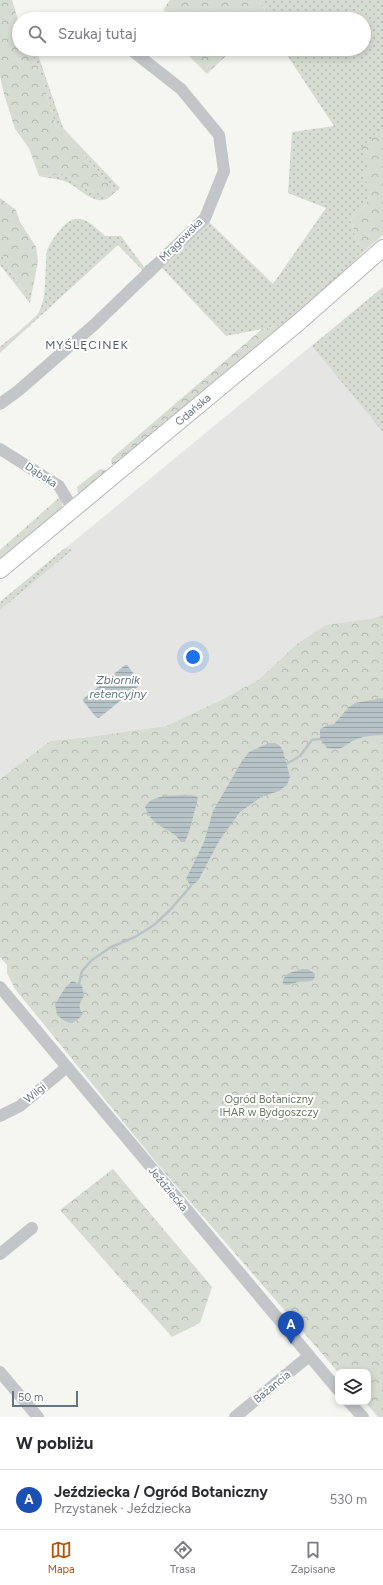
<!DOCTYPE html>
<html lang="pl">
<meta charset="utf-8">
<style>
:root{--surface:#fff;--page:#f7f7f7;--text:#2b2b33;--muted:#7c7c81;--line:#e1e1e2;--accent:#b45309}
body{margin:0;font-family:Figtree,sans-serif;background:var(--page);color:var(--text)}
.controls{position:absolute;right:12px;bottom:12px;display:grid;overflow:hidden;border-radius:8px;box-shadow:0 2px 6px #0003}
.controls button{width:36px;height:36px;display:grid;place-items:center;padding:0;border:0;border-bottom:1px solid var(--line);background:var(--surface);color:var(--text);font:20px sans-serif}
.scale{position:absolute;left:12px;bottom:10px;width:66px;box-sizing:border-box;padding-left:4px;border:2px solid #647581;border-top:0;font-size:11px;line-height:14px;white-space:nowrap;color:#647581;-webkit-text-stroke:3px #fff;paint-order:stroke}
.you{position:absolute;left:193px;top:657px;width:14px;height:14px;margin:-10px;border:3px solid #fff;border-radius:50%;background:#1a73e8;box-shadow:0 0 0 6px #1a73e833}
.badge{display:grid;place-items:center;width:26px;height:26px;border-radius:50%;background:var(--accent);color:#fff;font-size:13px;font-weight:700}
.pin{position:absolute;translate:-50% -33px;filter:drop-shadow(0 1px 2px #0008)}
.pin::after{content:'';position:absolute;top:21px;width:14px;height:12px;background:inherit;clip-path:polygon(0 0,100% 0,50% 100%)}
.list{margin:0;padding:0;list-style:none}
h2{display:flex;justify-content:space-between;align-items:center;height:52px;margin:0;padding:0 16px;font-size:17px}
h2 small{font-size:13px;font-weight:400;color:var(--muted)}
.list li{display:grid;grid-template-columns:26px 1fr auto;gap:12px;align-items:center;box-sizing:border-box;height:60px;padding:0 16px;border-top:1px solid var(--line)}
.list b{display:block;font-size:15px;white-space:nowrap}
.list p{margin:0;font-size:13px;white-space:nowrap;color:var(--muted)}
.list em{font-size:13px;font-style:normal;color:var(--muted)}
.icon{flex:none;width:22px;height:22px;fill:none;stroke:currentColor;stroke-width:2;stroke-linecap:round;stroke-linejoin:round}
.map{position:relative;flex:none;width:383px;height:1417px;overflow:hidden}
.search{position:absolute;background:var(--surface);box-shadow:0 2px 6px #0003;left:12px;right:12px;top:12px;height:44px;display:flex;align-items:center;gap:10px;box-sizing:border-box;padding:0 14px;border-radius:22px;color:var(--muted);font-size:15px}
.sheet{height:112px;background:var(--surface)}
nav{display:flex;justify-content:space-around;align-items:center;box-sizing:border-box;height:56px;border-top:1px solid var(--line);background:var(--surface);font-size:11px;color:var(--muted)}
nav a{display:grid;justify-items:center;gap:2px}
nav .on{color:var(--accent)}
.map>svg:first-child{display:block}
.built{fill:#e5e6e4}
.grass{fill:url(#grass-dots)}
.forest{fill:url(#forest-crowns)}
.water{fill:url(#water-rules)}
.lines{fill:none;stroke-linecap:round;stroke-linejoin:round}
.stream{stroke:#b7c3c7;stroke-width:2.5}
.major-casing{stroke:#b3b8bb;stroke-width:18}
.minor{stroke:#c2c6c9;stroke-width:12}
.major{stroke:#fff;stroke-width:16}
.labels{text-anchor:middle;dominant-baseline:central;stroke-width:4;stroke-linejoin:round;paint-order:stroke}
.street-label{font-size:11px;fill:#647581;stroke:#fff}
.park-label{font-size:11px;fill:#687963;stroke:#fff}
.neighbourhood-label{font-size:12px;letter-spacing:1px;fill:#525e67;stroke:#fff}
.water-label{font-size:12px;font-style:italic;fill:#60777f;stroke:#fff}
</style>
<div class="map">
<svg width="383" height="1417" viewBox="0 0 383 1417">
<defs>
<pattern id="grass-dots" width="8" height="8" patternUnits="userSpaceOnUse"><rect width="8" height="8" fill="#d6dcd2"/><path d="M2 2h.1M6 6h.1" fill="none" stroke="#b1b7b0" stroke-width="1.8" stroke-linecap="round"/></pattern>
<pattern id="forest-crowns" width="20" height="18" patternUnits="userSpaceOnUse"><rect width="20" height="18" fill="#d6dcd2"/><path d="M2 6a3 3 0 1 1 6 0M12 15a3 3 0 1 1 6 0" fill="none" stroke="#b1b7b0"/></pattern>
<pattern id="water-rules" width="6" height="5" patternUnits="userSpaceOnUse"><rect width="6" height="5" fill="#b7c3c7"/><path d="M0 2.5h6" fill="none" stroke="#98a3a7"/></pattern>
</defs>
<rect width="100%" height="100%" fill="#f5f5f1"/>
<polygon class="built" points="383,287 383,615 297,644 258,680 221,700 166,726 88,737 50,741 0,779 0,602"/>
<g class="grass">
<path d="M 257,0 L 383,0 L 383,133 L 375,135 L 370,166 L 363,175 L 371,190 L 366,205 L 351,219 L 357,244 L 368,248 L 288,324 L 226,336 L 162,268 L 151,279 L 118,245 L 0,353 L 0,347 C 8,340 34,320 39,312 C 46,298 45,279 46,264 C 46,260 46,255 47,251 C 49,244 55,236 60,230 C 77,209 89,221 105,236 L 121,236 L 144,267 L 205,218 L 273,284 L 326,208 L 288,193 L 292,132 L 334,126 L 283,49 L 364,49 L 364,19 L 263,19 L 266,17 L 267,11 Z"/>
<polygon points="28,49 36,49 63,128 120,188 116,191 55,124 39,67"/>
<path d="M 63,174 L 77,183 L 109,198 C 93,207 79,186 64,181 C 56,178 47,178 39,176 Z"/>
<polygon points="0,251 14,277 23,289 32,292 30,303 0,265"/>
<polygon points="383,287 383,432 312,346"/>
<polygon points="65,548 72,550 0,610 0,602"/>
</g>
<g class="forest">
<polygon points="0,0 12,0 19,23 19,49 28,49 39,67 55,124 116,191 109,198 77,183 63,174 39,176 29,148 15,129 4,94 0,76"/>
<polygon points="170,0 257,0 267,11 266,17 263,19 174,19 163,10"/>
<polygon points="188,49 233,49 207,74 185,52"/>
<polygon points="383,133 383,235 368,248 357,244 351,219 366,205 371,190 363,175 370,166 360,149 375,135"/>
<polygon points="0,198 16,210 20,222 36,247 38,261 32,292 23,289 14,277 0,251"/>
<polygon points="288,324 118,464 112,464 111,462 112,458 262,329"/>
<polygon points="100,469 105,470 106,473 83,492 78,494 77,487"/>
<polygon points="62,495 62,506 58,513 0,562 0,550"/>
<polygon points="383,615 383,1417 378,1417 365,1402 368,1402 368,1372 338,1372 160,1167 15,989 7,973 7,965 0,957 0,779 50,741 88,737 166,726 221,700 258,680 297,644 326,625 370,619"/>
<polygon points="113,1169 212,1287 200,1323 172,1337 60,1210"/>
</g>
<g class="water">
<polygon points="125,665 127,665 140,682 140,685 99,718 96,717 83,701 83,699"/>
<path d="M 383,698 L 383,735 C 374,735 365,736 357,739 C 344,745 344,751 327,748 L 320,739 L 320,729 L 326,726 L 334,724 L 349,707 L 355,703 Z"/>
<polygon points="269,743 275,743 280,746 283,751 290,777 287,785 279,791 261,797 240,812 219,841 198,881 191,886 186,879 204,842 213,811 242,761 249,752"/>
<path d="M 191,795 L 196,796 L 198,798 C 194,813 191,828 185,842 L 181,842 C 171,826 153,830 145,807 C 153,793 176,796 191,795 Z"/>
<path d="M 303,969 L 308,969 L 315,974 C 315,985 305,980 298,982 C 292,983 289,987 283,984 C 282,973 295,971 303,969 Z"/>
<path d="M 72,981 L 82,985 L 84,996 C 80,1002 77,1007 83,1014 C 74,1025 68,1025 57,1015 L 55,1004 L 65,988 Z"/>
</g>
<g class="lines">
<g class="stream">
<polyline points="286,764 300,756 312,740 320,739"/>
<polyline points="79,984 82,971 92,960 111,947 135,937 154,925 170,910 191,886"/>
</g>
<defs>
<polyline id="major" points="0,570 299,322 383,248"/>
</defs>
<use href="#major" class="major-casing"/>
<g class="minor">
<polyline points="0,404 18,391 95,324 205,218 224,171 219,135 181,89 130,49"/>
<polyline points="0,449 59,486 73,509"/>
<polyline points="0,987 338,1390"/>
<polyline points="0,1116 20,1106 67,1067"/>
<polyline points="0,1254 32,1228"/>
<polyline points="0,1372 38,1417"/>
<polyline points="349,1402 363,1417"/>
<polyline points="235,1417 309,1356"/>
</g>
<use href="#major" class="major"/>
</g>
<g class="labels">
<g class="street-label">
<text transform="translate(181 240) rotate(-45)">Mrągowska</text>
<text transform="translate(193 410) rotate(-40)">Gdańska</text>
<text transform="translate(41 475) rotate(33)">Dąbska</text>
<text transform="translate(35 1093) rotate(-39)">Wilgi</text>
<text transform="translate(168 1189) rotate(50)">Jeździecka</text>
<text transform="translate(272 1387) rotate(-39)">Bażancia</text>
</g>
<g class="park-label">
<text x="269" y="1099">Ogród Botaniczny<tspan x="269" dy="13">IHAR w Bydgoszczy</tspan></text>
</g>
<g class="neighbourhood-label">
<text x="87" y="345">MYŚLĘCINEK</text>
</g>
<g class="water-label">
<text x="118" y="680">Zbiornik<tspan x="118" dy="14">retencyjny</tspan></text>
</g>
</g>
</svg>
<div class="controls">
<button><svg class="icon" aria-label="layers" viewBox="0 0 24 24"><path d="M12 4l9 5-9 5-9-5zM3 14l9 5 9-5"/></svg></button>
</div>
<div class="scale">50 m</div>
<div class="you"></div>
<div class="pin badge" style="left:291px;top:1344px;background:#1a4fb4">A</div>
<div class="search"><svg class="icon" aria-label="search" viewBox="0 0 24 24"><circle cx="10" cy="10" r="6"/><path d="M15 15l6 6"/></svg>Szukaj tutaj</div>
</div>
<section class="sheet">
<h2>W pobliżu<small></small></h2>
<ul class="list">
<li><span class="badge" style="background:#1a4fb4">A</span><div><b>Jeździecka / Ogród Botaniczny</b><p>Przystanek · Jeździecka</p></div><em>530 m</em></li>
</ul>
</section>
<nav>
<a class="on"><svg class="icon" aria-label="map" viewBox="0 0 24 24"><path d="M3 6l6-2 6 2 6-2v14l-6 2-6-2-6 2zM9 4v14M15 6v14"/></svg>Mapa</a>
<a><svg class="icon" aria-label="directions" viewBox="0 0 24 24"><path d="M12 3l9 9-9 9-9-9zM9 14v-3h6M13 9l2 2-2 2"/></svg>Trasa</a>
<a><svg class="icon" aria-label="saved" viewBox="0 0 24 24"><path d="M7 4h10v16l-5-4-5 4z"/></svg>Zapisane</a>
</nav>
